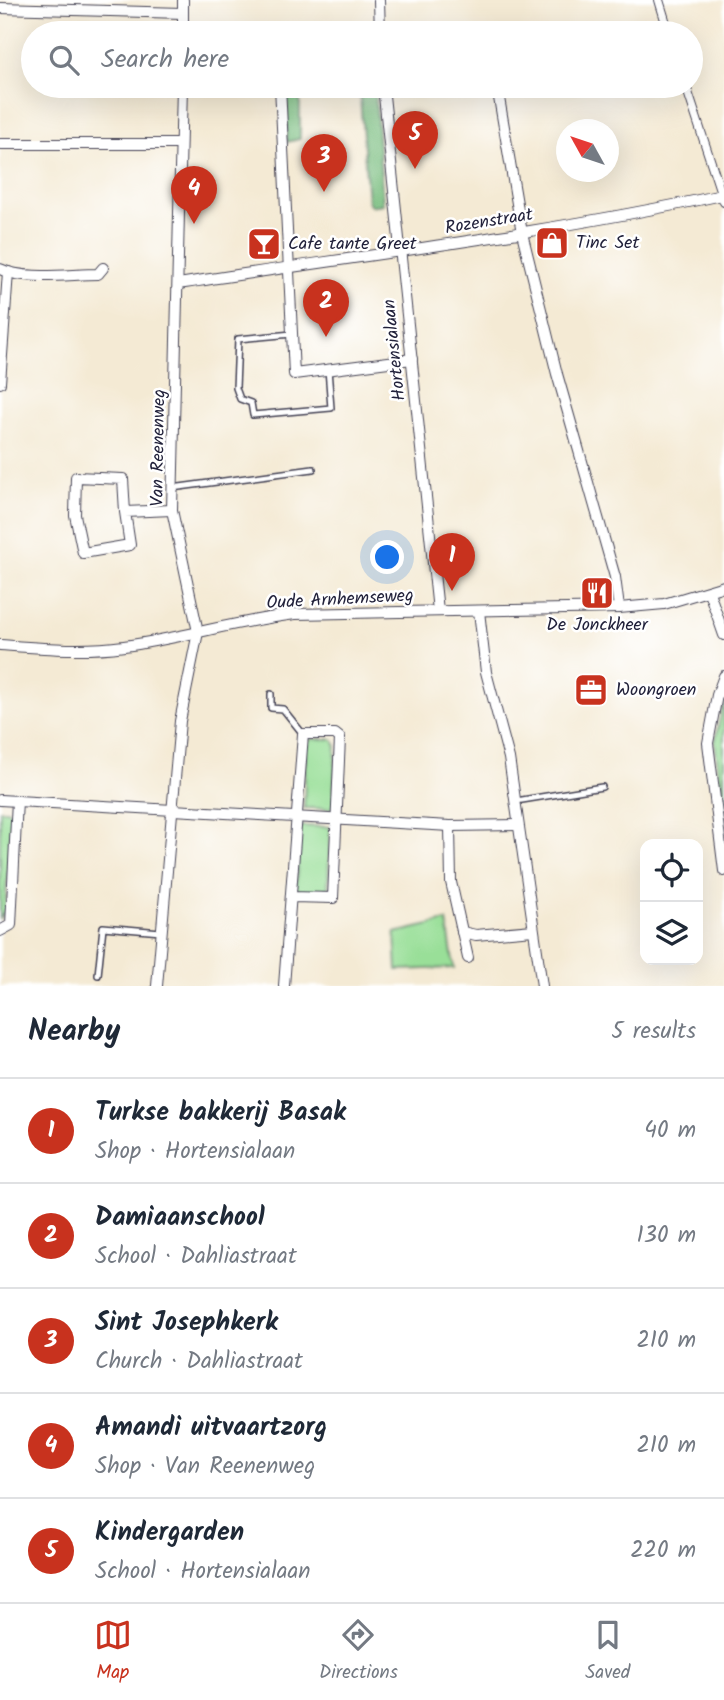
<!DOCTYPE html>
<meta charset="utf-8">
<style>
:root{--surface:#fff;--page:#f6f6f7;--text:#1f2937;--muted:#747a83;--line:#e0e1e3;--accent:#c8321e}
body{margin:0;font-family:Kalam,sans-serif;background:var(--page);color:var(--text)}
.controls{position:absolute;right:21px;bottom:21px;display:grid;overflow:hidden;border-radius:14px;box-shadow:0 7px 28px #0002}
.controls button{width:63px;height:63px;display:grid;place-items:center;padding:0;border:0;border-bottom:2px solid var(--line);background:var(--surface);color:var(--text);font:35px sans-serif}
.compass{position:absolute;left:556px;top:119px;width:63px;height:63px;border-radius:50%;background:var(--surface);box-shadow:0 7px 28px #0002;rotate:310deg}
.you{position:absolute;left:388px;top:558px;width:24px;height:24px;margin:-18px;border:5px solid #fff;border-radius:50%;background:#1a73e8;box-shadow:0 0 0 10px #1a73e833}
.badge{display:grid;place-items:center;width:46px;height:46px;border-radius:50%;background:var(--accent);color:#fff;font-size:23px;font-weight:700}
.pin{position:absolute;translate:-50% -58px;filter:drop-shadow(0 2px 4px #0008)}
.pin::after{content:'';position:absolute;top:37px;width:24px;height:21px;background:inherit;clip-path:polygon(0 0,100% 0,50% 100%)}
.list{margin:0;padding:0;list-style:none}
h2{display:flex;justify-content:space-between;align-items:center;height:91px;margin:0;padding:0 28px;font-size:30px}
h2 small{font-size:23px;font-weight:400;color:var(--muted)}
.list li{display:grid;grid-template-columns:46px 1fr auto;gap:21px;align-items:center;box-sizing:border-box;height:105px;padding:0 28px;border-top:2px solid var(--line)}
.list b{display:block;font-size:26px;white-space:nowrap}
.list p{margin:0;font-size:23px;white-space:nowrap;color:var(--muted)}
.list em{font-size:23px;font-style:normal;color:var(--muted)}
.icon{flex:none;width:38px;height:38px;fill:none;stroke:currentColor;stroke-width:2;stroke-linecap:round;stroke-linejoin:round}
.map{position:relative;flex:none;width:724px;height:986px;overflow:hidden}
.search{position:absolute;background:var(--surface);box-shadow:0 7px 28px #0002;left:21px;right:21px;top:21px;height:77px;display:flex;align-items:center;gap:18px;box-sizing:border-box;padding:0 24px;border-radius:38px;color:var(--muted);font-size:26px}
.sheet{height:616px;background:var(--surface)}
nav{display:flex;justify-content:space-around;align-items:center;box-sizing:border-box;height:98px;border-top:2px solid var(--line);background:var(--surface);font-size:19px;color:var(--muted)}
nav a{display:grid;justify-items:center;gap:4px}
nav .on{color:var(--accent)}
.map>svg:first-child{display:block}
.green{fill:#99df98;stroke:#5e806a;stroke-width:2}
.forest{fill:#7abe80;stroke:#4e705e;stroke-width:2}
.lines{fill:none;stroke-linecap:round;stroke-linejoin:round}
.service-casing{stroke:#424052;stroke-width:8}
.pedestrian-casing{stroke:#424052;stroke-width:10}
.minor-casing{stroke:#424052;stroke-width:12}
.service{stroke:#fff;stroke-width:5}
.pedestrian{stroke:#fff;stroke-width:8}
.minor{stroke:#fff;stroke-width:10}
.labels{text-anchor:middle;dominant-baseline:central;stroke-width:5;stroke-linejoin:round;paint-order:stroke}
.street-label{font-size:18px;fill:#22223b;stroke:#fff}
.poi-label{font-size:18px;fill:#22223b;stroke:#fff;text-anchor:start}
</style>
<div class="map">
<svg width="724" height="986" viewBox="0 0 724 986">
<rect width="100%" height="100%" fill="#fff"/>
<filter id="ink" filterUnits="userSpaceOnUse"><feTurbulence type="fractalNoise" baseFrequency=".0143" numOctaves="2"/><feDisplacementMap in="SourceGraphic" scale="14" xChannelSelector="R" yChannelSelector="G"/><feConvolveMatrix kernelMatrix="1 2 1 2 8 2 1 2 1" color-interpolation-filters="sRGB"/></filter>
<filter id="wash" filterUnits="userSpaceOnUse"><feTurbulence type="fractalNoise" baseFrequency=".00686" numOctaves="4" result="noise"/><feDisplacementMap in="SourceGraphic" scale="28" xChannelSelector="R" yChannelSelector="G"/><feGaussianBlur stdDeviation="1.57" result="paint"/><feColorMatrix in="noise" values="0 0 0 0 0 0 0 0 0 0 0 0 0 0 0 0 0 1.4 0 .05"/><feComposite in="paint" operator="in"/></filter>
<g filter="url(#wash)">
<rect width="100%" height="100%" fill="#f4ead4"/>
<g class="green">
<polygon points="724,698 724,817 715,742"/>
<polygon points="310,739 333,739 336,744 333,809 304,808 306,748"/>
<polygon points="0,810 7,810 11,813 5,912 0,918"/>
<polygon points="300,826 330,827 328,888 324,893 305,893 296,888"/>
<polygon points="447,921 454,968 397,970 395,933"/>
</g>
<g class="forest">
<polygon points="287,86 300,86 300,139 287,142"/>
<polygon points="311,86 373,86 375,90 383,204 372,206 368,202 360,97"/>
</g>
</g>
<g filter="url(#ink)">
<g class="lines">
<defs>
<g id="service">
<polyline points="292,334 238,339 236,388 240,399 251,403 253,415 331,408 328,369"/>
<polyline points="172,488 313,469"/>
<polyline points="271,694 271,708 283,709 303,734"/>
<polyline points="516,801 602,787"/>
<polyline points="98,975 103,927 161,932"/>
</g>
<g id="pedestrian">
<polyline points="659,0 669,33"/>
<polyline points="686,86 724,202"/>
</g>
<g id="minor">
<polyline points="379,0 380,33"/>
<polyline points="0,8 183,13"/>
<polyline points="183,33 183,0"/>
<polyline points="280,86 294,374 412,359"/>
<polyline points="383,86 438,611"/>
<polyline points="497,86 522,233 557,374 615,577 619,608"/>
<polyline points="0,144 180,144"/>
<path d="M 0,269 C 25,281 70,274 98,274 L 103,268"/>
<path d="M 178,284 C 359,256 542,234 722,195"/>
<polyline points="0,383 8,272"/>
<polyline points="125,512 130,545 83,553 75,515 76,477 123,479 125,512 172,510"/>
<polyline points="709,592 724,635"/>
<polyline points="479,611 486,672 509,758 542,986"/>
<path d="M 0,645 C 41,648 83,652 124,646 C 182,638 237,621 295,614 L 619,608 L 664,604 L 724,586"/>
<polyline points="724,676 717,695 708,743 724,871"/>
<polyline points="0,800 450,826 518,825"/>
<polyline points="450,826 451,882 468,958"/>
<polyline points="0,931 11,925 17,800"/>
<polyline points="462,932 476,935 533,930"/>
<polyline points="157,986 180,721 198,632 172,510 182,86"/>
<polyline points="284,986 303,734 335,734 340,738 333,898 292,897"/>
</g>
</defs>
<use href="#service" class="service-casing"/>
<use href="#pedestrian" class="pedestrian-casing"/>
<use href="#minor" class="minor-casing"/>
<use href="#service" class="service"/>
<use href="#pedestrian" class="pedestrian"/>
<use href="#minor" class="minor"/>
</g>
</g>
<defs>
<symbol id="shop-square" viewBox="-11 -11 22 22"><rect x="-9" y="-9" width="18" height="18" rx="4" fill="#c8321e" stroke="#fff"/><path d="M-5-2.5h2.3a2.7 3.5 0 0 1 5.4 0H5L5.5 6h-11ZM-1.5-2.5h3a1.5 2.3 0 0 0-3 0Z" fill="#fff"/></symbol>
<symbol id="bar-square" viewBox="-11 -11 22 22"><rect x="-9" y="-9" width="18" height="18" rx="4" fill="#c8321e" stroke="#fff"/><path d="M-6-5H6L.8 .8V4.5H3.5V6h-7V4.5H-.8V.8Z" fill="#fff"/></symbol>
<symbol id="restaurant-square" viewBox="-11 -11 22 22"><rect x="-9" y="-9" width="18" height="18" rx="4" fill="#c8321e" stroke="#fff"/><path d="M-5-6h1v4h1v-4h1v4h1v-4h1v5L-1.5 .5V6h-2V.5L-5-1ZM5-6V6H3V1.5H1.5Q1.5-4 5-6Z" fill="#fff"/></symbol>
<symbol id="office-square" viewBox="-11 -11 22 22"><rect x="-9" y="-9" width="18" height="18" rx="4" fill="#c8321e" stroke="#fff"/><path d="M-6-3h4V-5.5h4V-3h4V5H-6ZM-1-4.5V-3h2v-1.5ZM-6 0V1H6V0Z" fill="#fff"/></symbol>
</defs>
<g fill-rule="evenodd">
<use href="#shop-square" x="533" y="224" width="38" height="38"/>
<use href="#bar-square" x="245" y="225" width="38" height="38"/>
<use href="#restaurant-square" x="578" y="574" width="38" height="38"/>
<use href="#office-square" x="572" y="671" width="38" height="38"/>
</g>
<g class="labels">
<g class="street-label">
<text transform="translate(489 222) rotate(-9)">Rozenstraat</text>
<text transform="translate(395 350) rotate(-96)">Hortensialaan</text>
<text transform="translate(159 448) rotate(-89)">Van Reenenweg</text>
<text transform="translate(340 600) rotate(-3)">Oude Arnhemseweg</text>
</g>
<g class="poi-label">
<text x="576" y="243">Tinc Set</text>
<text x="288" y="244">Cafe tante Greet</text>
<text x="597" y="625" text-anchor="middle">De Jonckheer</text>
<text x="616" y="690">Woongroen</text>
</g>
</g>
</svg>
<div class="controls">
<button><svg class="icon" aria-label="locate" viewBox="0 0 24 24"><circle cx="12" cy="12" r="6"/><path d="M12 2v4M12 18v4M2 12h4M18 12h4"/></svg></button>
<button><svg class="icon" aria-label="layers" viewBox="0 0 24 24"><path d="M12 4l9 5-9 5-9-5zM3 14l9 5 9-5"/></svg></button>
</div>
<svg class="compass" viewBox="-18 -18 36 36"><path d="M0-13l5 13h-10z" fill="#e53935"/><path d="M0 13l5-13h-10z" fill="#747a83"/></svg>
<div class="you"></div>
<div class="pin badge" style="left:452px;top:591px">1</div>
<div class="pin badge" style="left:326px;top:337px">2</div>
<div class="pin badge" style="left:324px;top:192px">3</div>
<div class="pin badge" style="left:194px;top:224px">4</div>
<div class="pin badge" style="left:415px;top:169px">5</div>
<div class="search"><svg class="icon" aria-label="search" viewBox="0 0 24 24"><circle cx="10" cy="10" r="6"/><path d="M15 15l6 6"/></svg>Search here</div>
</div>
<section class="sheet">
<h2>Nearby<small>5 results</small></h2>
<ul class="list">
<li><span class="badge">1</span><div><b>Turkse bakkerij Basak</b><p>Shop · Hortensialaan</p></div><em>40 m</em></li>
<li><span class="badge">2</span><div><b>Damiaanschool</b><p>School · Dahliastraat</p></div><em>130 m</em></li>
<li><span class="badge">3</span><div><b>Sint Josephkerk</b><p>Church · Dahliastraat</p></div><em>210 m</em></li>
<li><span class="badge">4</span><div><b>Amandi uitvaartzorg</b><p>Shop · Van Reenenweg</p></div><em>210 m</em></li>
<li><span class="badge">5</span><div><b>Kindergarden</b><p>School · Hortensialaan</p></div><em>220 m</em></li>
</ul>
</section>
<nav>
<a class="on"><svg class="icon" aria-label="map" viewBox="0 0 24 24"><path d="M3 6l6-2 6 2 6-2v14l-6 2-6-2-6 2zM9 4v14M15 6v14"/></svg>Map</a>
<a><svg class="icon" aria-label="directions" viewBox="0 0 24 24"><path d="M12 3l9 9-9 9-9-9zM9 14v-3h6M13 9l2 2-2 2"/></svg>Directions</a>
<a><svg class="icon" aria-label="saved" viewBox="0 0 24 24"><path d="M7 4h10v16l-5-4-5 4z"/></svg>Saved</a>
</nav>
